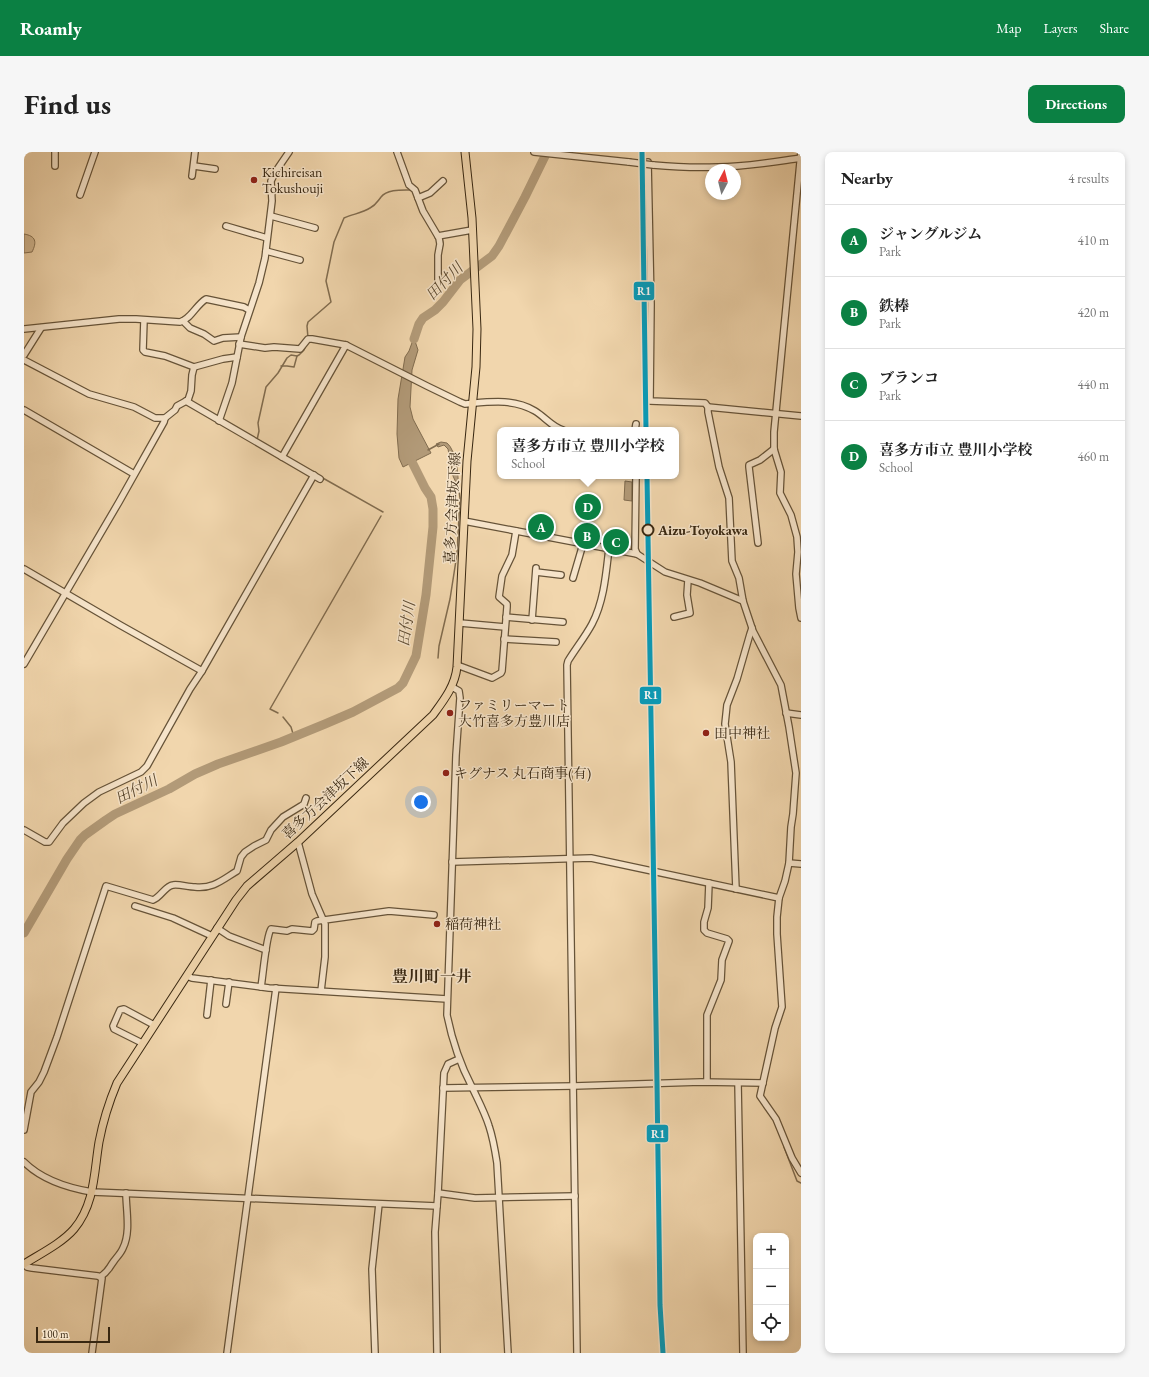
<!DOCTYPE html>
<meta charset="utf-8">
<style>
:root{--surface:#fff;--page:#f6f6f6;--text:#222;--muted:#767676;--line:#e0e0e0;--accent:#0b8043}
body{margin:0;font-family:"EB Garamond","Noto Serif JP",serif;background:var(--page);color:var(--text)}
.controls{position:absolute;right:12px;bottom:12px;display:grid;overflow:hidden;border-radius:8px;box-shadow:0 2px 6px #0003}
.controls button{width:36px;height:36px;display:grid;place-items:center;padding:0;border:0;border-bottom:1px solid var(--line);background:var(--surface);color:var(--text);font:20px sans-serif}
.compass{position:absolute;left:681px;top:12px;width:36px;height:36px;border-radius:50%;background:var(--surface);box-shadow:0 2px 6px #0003;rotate:7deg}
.scale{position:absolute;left:12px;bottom:10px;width:74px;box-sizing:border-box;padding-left:4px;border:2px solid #382711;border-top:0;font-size:11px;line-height:14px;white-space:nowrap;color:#382711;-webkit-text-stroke:3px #f6e4ca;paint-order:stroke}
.you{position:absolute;left:397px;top:650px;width:14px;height:14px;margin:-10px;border:3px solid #fff;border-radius:50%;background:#1a73e8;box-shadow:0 0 0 6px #1a73e833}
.badge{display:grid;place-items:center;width:26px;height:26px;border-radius:50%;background:var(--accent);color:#fff;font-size:13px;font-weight:700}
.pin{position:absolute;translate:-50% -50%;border:2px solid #fff;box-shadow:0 1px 4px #0006}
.popup{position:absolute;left:473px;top:275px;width:182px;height:52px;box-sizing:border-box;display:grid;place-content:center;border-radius:8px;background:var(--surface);filter:drop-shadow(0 1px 3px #0005);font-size:13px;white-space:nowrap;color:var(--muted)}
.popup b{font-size:15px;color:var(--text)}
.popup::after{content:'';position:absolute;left:50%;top:100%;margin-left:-8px;border:8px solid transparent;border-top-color:var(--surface)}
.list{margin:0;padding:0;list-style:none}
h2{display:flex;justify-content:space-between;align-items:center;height:52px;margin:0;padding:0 16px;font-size:17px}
h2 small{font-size:13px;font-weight:400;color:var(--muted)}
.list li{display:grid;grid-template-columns:26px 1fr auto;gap:12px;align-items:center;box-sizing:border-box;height:72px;padding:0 16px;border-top:1px solid var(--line)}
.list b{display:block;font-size:15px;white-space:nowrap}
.list p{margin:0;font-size:13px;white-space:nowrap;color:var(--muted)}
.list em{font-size:13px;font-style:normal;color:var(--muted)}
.icon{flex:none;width:22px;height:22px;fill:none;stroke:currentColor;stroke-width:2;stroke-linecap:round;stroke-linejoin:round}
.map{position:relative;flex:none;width:777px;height:1201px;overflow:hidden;border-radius:8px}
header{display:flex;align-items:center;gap:24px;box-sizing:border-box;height:56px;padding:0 20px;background:var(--accent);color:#fff}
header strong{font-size:19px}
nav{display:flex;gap:22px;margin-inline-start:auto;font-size:14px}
.intro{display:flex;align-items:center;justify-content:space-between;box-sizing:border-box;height:96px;padding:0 24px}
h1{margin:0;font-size:28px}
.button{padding:10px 18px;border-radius:8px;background:var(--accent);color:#fff;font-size:14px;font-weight:700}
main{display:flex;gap:24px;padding:0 24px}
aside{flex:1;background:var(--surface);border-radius:8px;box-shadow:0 2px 6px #0003}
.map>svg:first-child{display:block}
.green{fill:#d2b892;stroke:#857052}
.water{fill:#b29a78;stroke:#816c4f}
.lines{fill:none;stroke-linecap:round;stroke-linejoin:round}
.stream{stroke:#816c4f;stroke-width:1.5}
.river{stroke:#b29a78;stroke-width:9}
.minor-casing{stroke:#665338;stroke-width:8}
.major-casing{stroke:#382711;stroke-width:9}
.minor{stroke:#f6e4ca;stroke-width:5.5}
.major{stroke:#f1d6ad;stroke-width:7}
.minor-bridge-casing{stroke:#665338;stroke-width:8;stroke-linecap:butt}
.minor-bridge{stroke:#f6e4ca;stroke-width:5.5}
.rail-1-casing{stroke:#f6e4ca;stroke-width:8}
.rail-1{stroke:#069cbb;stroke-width:5}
.poi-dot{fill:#8f2418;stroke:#f6e4ca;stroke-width:1.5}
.stop-dot{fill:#f6e4ca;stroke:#382711;stroke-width:2}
.labels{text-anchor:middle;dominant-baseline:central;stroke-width:3;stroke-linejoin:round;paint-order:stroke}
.poi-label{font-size:14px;fill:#382711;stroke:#f6e4ca;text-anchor:start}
.street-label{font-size:14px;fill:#382711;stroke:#f6e4ca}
.stop-label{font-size:14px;font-weight:bold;fill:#382711;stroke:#f6e4ca;text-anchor:start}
.water-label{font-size:15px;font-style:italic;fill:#5d4a30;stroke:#f6e4ca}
.quarter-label{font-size:16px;font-weight:bold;fill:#382711;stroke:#f6e4ca}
.line-badge{stroke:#f6e4ca;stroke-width:1.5}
.badge-label{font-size:11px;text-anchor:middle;font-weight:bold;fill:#fff}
</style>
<header>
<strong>Roamly</strong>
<nav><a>Map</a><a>Layers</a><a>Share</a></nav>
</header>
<div class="intro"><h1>Find us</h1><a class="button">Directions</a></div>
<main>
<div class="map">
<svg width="777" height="1201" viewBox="0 0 777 1201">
<rect width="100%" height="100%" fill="#f1d6ad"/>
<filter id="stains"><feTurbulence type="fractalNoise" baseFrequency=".005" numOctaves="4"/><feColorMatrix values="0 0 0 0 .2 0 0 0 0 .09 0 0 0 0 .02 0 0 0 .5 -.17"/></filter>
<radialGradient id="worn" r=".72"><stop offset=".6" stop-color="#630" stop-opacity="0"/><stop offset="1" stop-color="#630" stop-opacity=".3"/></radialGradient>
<path class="green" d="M 0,82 C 12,84 13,90 8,100 L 0,101 Z"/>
<g class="water">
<polygon points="396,173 391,189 394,198 388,218 386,255 389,267 407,301 379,315 375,306 373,282 374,247 381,205 385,199 393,177"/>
<path d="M 417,290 L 423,291 C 432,298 435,324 434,335 L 429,324 L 424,297 L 420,293 L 414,295 L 412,292 Z"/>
<polygon points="601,329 608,330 608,349 600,348"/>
</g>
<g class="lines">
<g class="stream">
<polyline points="418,97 419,91 418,86"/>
<polyline points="416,121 418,125"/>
<polyline points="420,127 430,136"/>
<path d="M 284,186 L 283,174 L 284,170 L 307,150 L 302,129 L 310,90 L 320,66 C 329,62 338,61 346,56 C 352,53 353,50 357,45 C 363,37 378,38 387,38"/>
<polyline points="257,214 263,214 270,215 273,204"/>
<polyline points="233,288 235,279 234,271 242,235 254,221 263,206 267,203 273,204 275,203 280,198 283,191"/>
<polyline points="404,298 415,292"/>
<polyline points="297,325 359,360"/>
<polyline points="414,506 415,494 426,447 433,402 436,346 434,331"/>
<polyline points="254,561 246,557 357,364"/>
<polyline points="259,565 267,575 270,585"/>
<polyline points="760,995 773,1029 777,1031"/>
</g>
<g class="river">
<polyline points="390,187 395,172 399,166 411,158 419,150 436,128 468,104 475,94 501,45 523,0"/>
<polyline points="0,781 43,707 56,688 61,683 82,668 91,662 145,637 171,622 194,612 257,590 301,572 329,560 374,536 379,531 392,504 402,443 409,375 409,357 407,345 401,336 383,300"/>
</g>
<defs>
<g id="minor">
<polyline points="373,0 385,33 391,38 399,59 415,86 416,92 414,103 414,131"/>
<polyline points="510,0 605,10"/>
<polyline points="777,0 750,280 750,297 757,320 756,341 767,363 773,385 774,400 772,422 775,456 777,466"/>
<polyline points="624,10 627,152 626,249 681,251 684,255 684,260 695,315 705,346 708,409 715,426 719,449 729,479 757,533 765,575 772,621 769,662 767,675 765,711 761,729 755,746 753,765 753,782 758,855 751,876 736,944 752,967 768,1006 777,1021"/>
<path d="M 629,13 C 651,15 672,16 694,15 C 722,15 749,10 777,6"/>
<polyline points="31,14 31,0"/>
<polyline points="170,14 191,17"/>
<polyline points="168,24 171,0"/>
<polyline points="56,43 71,0"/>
<polyline points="394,46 406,41 419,29"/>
<polyline points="247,64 291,76"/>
<polyline points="202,74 243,86"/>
<polyline points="414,84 448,78"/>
<polyline points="242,99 276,108"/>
<polyline points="120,168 119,198 121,200 141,204 170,215 199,207 213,205"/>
<polyline points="159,169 166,176 180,182 190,189 199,186 217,185"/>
<path d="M 0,177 L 95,167 L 112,167 L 156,170 C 167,167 172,153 182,147 L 220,155 L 225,158"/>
<polyline points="215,192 241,196 250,195 276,197 284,187 288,187 322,193"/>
<polyline points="0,203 17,176"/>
<polyline points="0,208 65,242 110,255 131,266 141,266 151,258 153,254 164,248 167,239 168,223 170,215"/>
<polyline points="162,249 296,327"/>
<polyline points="684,255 777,264"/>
<polyline points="0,258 110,322"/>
<polyline points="195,269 208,231 217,185 235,131 241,106 248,49 247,29 252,19 265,0"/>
<polyline points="611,278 612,272"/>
<path d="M 258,305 L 322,193 L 403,234 L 436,250 L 441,252 C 465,250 489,246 511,259 C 521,265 528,275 539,278"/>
<polyline points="612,324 611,397 613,402"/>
<polyline points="440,369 613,402 641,420 676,431 719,449"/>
<polyline points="734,391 725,315 725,313 736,308 750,297"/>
<polyline points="0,417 96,473 178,519"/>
<polyline points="512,420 537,423"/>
<polyline points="549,426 559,392"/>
<polyline points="482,465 539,470"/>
<polyline points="650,465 666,461 663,443 664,428"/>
<polyline points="508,468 512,416"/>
<polyline points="436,471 481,475"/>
<polyline points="480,487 532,490"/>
<polyline points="0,512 95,350 140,270 141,266"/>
<polyline points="433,513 468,526 477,521 478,519 483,455 483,452 475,445 478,424 488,403 492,379"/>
<path d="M 428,535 L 435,539 L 436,546 L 432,603 L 423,863 C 428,888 436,912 448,935 C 454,948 461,961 465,974 C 469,986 471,998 473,1011 L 484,1201"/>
<polyline points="762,561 777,563"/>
<polyline points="0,678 21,690 25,690 39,671 60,651 75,640 117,620 123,614 166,537 178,519 290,323"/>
<polyline points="274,690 288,742 301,772 301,805 297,839"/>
<polyline points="428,710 567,706 755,746"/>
<polyline points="765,711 777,712"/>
<polyline points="712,737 707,610 701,572 703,553 713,527 726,482 728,476"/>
<polyline points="111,754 149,766 188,784"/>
<polyline points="193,776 205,784 242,798"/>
<polyline points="163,824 168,826 245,836 423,847"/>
<path d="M 237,835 C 239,824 242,784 247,777 L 263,779 L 268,777 L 288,779 L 290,777 L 291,770 L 293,769 L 365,759 L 410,763"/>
<polyline points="202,852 205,830"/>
<polyline points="183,863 187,828"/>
<polyline points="118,891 90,877 89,874 96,858 100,857 130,873"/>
<polyline points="683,930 683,863 697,828 698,808 705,789 703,787 683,781 680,778 680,770 684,756 685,731"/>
<polyline points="714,931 719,1201"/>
<polyline points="419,936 550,934 677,930 739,931"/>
<path d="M 0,978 L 7,940 L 15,930 L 20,920 L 33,885 L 82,734 L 129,748 C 137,745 141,734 149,733 C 155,732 164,735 171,735 C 189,737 198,728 213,719 L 217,705 L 221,700 L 230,694 L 242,688 L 247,678 L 259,665 L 277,654 L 280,652 L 282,646"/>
<path d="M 0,1010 C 18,1028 44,1036 68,1040 L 413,1054"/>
<polyline points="414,1041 451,1046 551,1044"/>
<polyline points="0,1112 3,1115 8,1116 74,1124 78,1126 68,1201"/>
<path d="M 76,1125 C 85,1119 84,1117 90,1109 C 93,1105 97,1101 99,1096 C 107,1080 102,1058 102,1041"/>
<polyline points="203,1201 252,836"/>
<polyline points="351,1201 348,1117 355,1052"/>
<polyline points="413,1201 411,1080 414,1041 420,921 424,912 435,907"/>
<path d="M 553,1201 L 543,513 L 544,509 C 552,496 561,485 568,472 C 580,449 582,422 585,396"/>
</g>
<path id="major" d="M 0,1112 C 16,1102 38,1091 50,1077 C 71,1052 70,1020 75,990 C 79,969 85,950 93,931 L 212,748 L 223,734 L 274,690 L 409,563 C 420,548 431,534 433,515 L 443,309 L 452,215 L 453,177 L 448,66 L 441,0"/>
</defs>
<use href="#minor" class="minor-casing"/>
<use href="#major" class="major-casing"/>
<use href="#minor" class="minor"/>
<use href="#major" class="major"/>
<defs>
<polyline id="minor-bridge" points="605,10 629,13"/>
</defs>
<use href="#minor-bridge" class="minor-bridge-casing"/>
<use href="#minor-bridge" class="minor-bridge"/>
<defs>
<g id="rail-1">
<polyline points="618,0 622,278"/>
<polyline points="623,324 633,931 636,1153 639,1201"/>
</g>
</defs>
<use href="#rail-1" class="rail-1-casing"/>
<use href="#rail-1" class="rail-1"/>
</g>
<g class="poi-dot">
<circle cx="230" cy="28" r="4"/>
<circle cx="426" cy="561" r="4"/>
<circle cx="682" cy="581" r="4"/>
<circle cx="422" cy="621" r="4"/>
<circle cx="413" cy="772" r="4"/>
</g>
<circle class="stop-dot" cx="624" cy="378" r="5.5"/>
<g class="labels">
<g class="poi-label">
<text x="238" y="20">Kichireisan<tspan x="238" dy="16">Tokushouji</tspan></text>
<text x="434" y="553">ファミリーマート<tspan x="434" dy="16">大竹喜多方豊川店</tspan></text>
<text x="690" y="581">田中神社</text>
<text x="430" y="621">キグナス 丸石商事(有)</text>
<text x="421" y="772">稲荷神社</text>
</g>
<g class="street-label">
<text transform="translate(428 356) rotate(-87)">喜多方会津坂下線</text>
<text transform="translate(301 646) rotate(-43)">喜多方会津坂下線</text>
</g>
<g class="stop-label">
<text x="634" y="378">Aizu-Toyokawa</text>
</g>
<g class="water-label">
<text transform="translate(420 129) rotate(-46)">田付川</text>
<text transform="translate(382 472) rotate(-82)">田付川</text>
<text transform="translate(112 637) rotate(-27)">田付川</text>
</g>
<g class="quarter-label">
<text x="408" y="824">豊川町一井</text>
</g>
</g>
<g class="line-badge">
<rect x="609" y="129" width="22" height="20" rx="4" fill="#069cbb"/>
<rect x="615" y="534" width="23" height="19" rx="4" fill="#069cbb"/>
<rect x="622" y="972" width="23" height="19" rx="4" fill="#069cbb"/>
</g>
<g class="badge-label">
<text x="620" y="143">R1</text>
<text x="627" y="547">R1</text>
<text x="634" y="986">R1</text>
</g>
<rect width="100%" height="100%" filter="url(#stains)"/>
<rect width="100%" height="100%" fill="url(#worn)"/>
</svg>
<div class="controls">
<button>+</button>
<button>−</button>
<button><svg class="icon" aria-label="locate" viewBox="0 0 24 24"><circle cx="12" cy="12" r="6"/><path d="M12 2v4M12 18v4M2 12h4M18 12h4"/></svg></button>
</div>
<svg class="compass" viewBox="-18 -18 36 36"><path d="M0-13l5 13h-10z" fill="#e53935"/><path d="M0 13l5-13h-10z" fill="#767676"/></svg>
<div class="scale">100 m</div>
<div class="you"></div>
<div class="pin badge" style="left:517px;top:375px">A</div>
<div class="pin badge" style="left:563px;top:384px">B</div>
<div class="pin badge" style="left:592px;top:390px">C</div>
<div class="pin badge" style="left:564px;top:355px">D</div>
<div class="popup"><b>喜多方市立 豊川小学校</b>School</div>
</div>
<aside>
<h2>Nearby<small>4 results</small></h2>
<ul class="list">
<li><span class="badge">A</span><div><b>ジャングルジム</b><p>Park</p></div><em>410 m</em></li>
<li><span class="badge">B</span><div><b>鉄棒</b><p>Park</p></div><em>420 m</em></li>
<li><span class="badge">C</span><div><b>ブランコ</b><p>Park</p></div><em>440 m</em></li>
<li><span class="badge">D</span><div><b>喜多方市立 豊川小学校</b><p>School</p></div><em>460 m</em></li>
</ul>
</aside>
</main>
